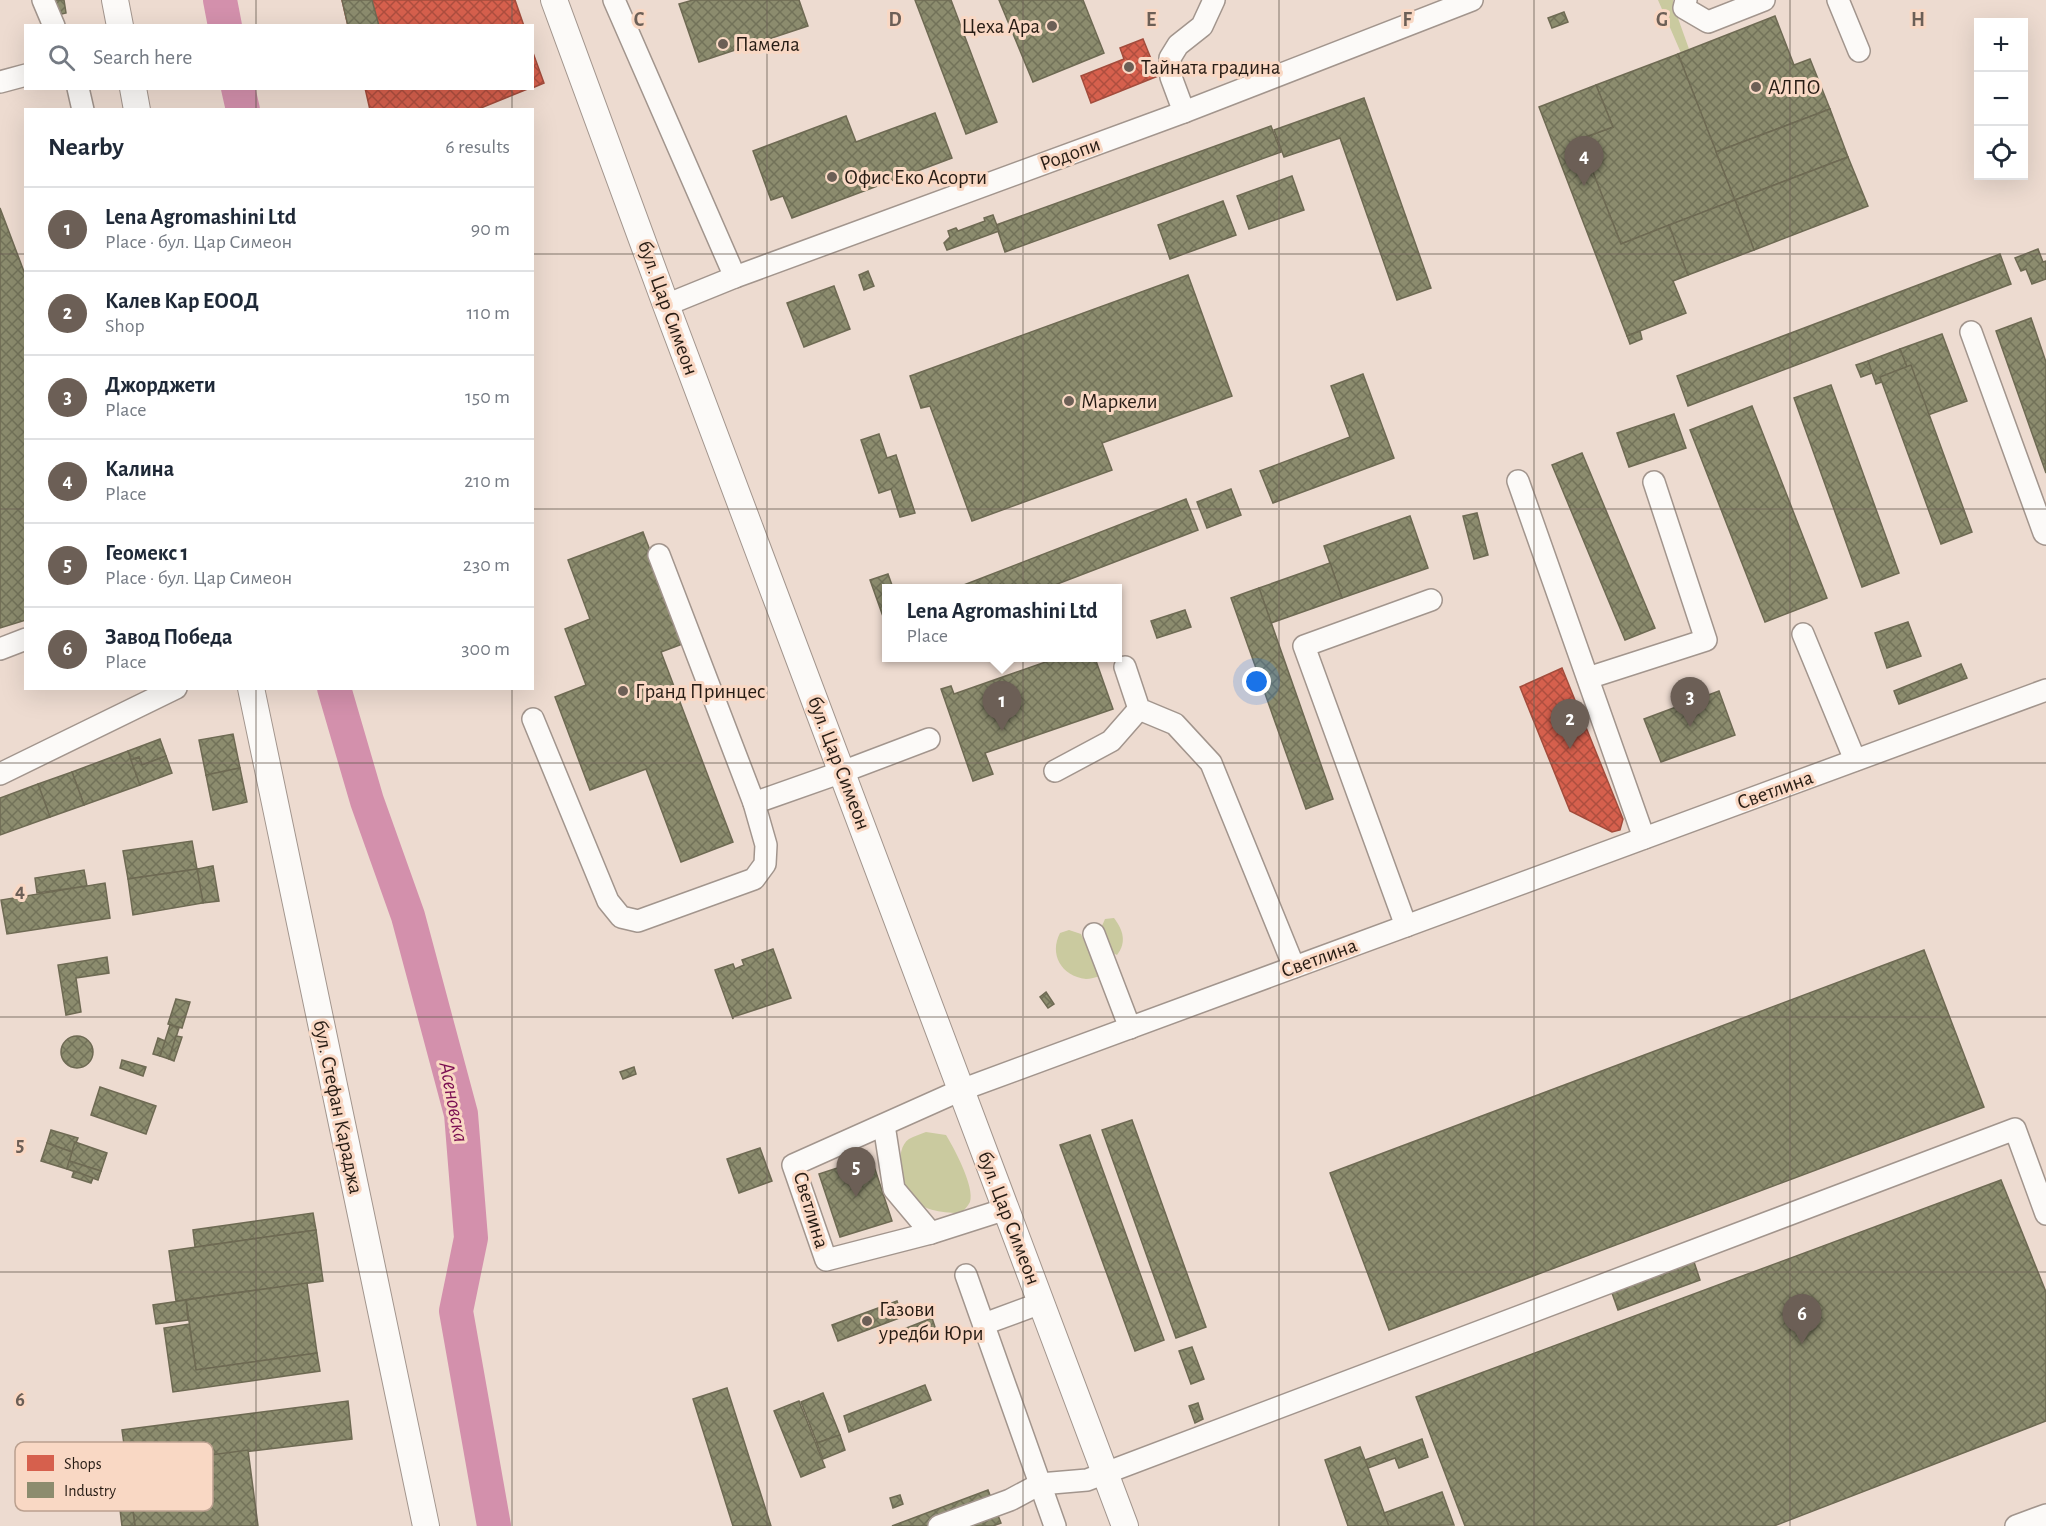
<!DOCTYPE html>
<meta charset="utf-8">
<style>
:root{--surface:#fff;--page:#f6f6f7;--text:#1f2937;--muted:#747a83;--line:#e0e1e3;--accent:#6c5f56}
body{margin:0;font-family:"Alegreya Sans",sans-serif;background:var(--page);color:var(--text)}
.controls{position:absolute;right:18px;top:18px;display:grid;overflow:hidden;border-radius:0px;box-shadow:0 6px 24px #0002}
.controls button{width:54px;height:54px;display:grid;place-items:center;padding:0;border:0;border-bottom:2px solid var(--line);background:var(--surface);color:var(--text);font:30px sans-serif}
.you{position:absolute;left:1257px;top:682px;width:21px;height:21px;margin:-15px;border:4px solid #fff;border-radius:50%;background:#1a73e8;box-shadow:0 0 0 9px #1a73e833}
.badge{display:grid;place-items:center;width:39px;height:39px;border-radius:50%;background:var(--accent);color:#fff;font-size:20px;font-weight:700}
.pin{position:absolute;translate:-50% -50px;filter:drop-shadow(0 2px 3px #0008)}
.pin::after{content:'';position:absolute;top:32px;width:21px;height:18px;background:inherit;clip-path:polygon(0 0,100% 0,50% 100%)}
.popup{position:absolute;left:882px;top:584px;width:240px;height:78px;box-sizing:border-box;display:grid;place-content:center;border-radius:0px;background:var(--surface);filter:drop-shadow(0 2px 4px #0005);font-size:20px;white-space:nowrap;color:var(--muted)}
.popup b{font-size:22px;color:var(--text)}
.popup::after{content:'';position:absolute;left:50%;top:100%;margin-left:-12px;border:12px solid transparent;border-top-color:var(--surface)}
.list{margin:0;padding:0;list-style:none}
h2{display:flex;justify-content:space-between;align-items:center;height:78px;margin:0;padding:0 24px;font-size:26px}
h2 small{font-size:20px;font-weight:400;color:var(--muted)}
.list li{display:grid;grid-template-columns:39px 1fr auto;gap:18px;align-items:center;box-sizing:border-box;height:84px;padding:0 24px;border-top:2px solid var(--line)}
.list b{display:block;font-size:22px;white-space:nowrap}
.list p{margin:0;font-size:20px;white-space:nowrap;color:var(--muted)}
.list em{font-size:20px;font-style:normal;color:var(--muted)}
.icon{flex:none;width:33px;height:33px;fill:none;stroke:currentColor;stroke-width:2;stroke-linecap:round;stroke-linejoin:round}
.map{position:relative;flex:none;width:2046px;height:1526px;overflow:hidden}
.search{position:absolute;background:var(--surface);box-shadow:0 6px 24px #0002;left:24px;top:24px;width:510px;height:66px;display:flex;align-items:center;gap:15px;box-sizing:border-box;padding:0 21px;border-radius:0px;color:var(--muted);font-size:22px}
.panel{position:absolute;background:var(--surface);box-shadow:0 6px 24px #0002;left:24px;top:108px;width:510px;height:582px;border-radius:0px}
.map>svg:first-child{display:block}
.green{fill:#caca9f}
.shops{fill:url(#shops-cross-hatch);stroke:#a24c3c;stroke-width:1.5}
.industry{fill:url(#industry-cross-hatch);stroke:#6e6a53;stroke-width:1.5}
.lines{fill:none;stroke-linecap:round;stroke-linejoin:round}
.river{stroke:#d390ac;stroke-width:34}
.minor-casing{stroke:#a2958d;stroke-width:24}
.major-casing{stroke:#a2958d;stroke-width:28}
.minor{stroke:#fcfaf8;stroke-width:21}
.major{stroke:#fcfaf8;stroke-width:26}
.grid{fill:none;stroke:#6c5f56;stroke-width:1.5;stroke-opacity:0.55}
.poi-dot{fill:#6c5f56;stroke:#f9d8c4;stroke-width:2}
.labels{text-anchor:middle;dominant-baseline:central;stroke-width:6;stroke-linejoin:round;paint-order:stroke}
.poi-label{font-size:21px;fill:#271c14;stroke:#f9d8c4;text-anchor:start}
.street-label{font-size:21px;fill:#271c14;stroke:#f9d8c4}
.water-label{font-size:22px;font-style:italic;fill:#7b0e51;stroke:#f9d8c4}
.key{fill:#f9d8c4;stroke:#baa08f;stroke-width:1.5}
.key-label{font-size:16px;fill:#271c14}
.grid-label{font-size:20px;text-anchor:middle;font-weight:bold;fill:#6c5f56;stroke:#f9d8c4;stroke-width:6;stroke-linejoin:round;paint-order:stroke}
</style>
<div class="map">
<svg width="2046" height="1526" viewBox="0 0 2046 1526">
<defs>
<pattern id="shops-cross-hatch" width="8" height="8" patternUnits="userSpaceOnUse" patternTransform="scale(1.5)"><rect width="8" height="8" fill="#d6604d"/><path d="M0 0l8 8M0 8l8-8" fill="none" stroke="#ae4e3f"/></pattern>
<pattern id="industry-cross-hatch" width="8" height="8" patternUnits="userSpaceOnUse" patternTransform="scale(1.5)"><rect width="8" height="8" fill="#8c8c6e"/><path d="M0 0l8 8M0 8l8-8" fill="none" stroke="#727259"/></pattern>
</defs>
<rect width="100%" height="100%" fill="#eddbd0"/>
<g class="green">
<polygon points="1658,0 1673,0 1674,7 1689,49 1681,53"/>
<path d="M 1114,918 C 1123,930 1127,942 1117,955 L 1111,952 L 1101,928 L 1105,919 Z"/>
<path d="M 1069,930 L 1081,934 L 1100,976 C 1096,977 1090,979 1086,979 C 1061,976 1049,954 1060,933 Z"/>
<path d="M 926,1132 L 946,1135 C 954,1148 975,1187 970,1202 C 968,1206 964,1210 961,1213 C 946,1213 923,1211 913,1199 C 902,1186 893,1150 909,1139 C 914,1136 921,1134 926,1132 Z"/>
</g>
<g class="shops">
<polygon points="342,0 515,0 524,26 348,26"/>
<polygon points="1143,39 1158,76 1091,103 1081,76 1124,59 1120,48"/>
<polygon points="532,50 544,83 532,88"/>
<polygon points="365,88 530,88 476,110 370,110"/>
<polygon points="1562,668 1623,819 1620,830 1612,832 1570,811 1520,687"/>
</g>
<g class="industry">
<polygon points="50,0 64,0 66,13 53,16"/>
<polygon points="342,0 372,0 379,26 348,26"/>
<polygon points="693,0 799,0 808,26 699,62 679,4"/>
<polygon points="915,0 951,0 997,122 966,134"/>
<polygon points="999,0 1083,0 1104,53 1033,82"/>
<polygon points="1564,12 1568,22 1552,28 1548,18"/>
<polygon points="1775,16 1794,65 1810,59 1830,109 1716,152 1678,54"/>
<polygon points="1678,54 1735,200 1621,244 1580,139 1613,127 1596,85"/>
<polygon points="1596,85 1613,127 1580,139 1621,244 1669,225 1688,275 1673,281 1686,313 1627,336 1539,107"/>
<polygon points="1364,98 1431,288 1397,300 1340,138 1284,157 1274,130"/>
<polygon points="1830,109 1848,157 1735,200 1716,152"/>
<polygon points="935,113 952,158 792,218 783,196 771,200 753,151 846,116 856,142"/>
<polygon points="1271,126 1281,152 1005,252 996,225"/>
<polygon points="1848,157 1868,206 1754,250 1735,200"/>
<polygon points="1292,176 1304,210 1249,229 1237,196"/>
<polygon points="1735,200 1754,250 1688,275 1669,225"/>
<polygon points="1223,201 1236,235 1170,259 1158,225"/>
<polygon points="0,208 26,277 26,620 0,628"/>
<polygon points="993,215 999,231 947,250 944,243 950,237 948,231 956,228 958,231 985,221 984,218"/>
<polygon points="2038,249 2043,262 2046,261 2046,279 2032,284 2026,269 2021,271 2015,258"/>
<polygon points="2000,254 2011,284 1688,406 1677,376"/>
<polygon points="868,271 874,286 864,290 859,275"/>
<polygon points="1188,275 1232,396 1102,443 1112,470 972,521 930,406 921,408 910,376"/>
<polygon points="834,286 850,329 804,347 787,303"/>
<polygon points="2031,318 2046,362 2046,473 1996,331"/>
<polygon points="1640,331 1642,339 1630,344 1627,336"/>
<polygon points="1942,334 1967,401 1925,416 1900,349"/>
<polygon points="1900,349 1909,372 1876,384 1868,361"/>
<polygon points="1868,361 1872,373 1861,377 1856,365"/>
<polygon points="1911,365 1972,532 1941,544 1880,377"/>
<polygon points="1363,374 1394,458 1273,503 1260,471 1350,437 1331,386"/>
<polygon points="1831,385 1899,573 1862,587 1794,398"/>
<polygon points="1752,406 1827,598 1765,622 1690,430"/>
<polygon points="1674,414 1686,448 1629,467 1617,433"/>
<polygon points="879,434 887,458 896,455 915,513 900,517 891,489 879,493 861,440"/>
<polygon points="1582,453 1655,628 1625,640 1552,465"/>
<polygon points="1231,489 1241,515 1207,528 1197,502"/>
<polygon points="1186,499 1198,530 1047,588 956,588"/>
<polygon points="1477,513 1488,555 1474,559 1463,516"/>
<polygon points="1410,516 1428,568 1342,598 1324,546"/>
<polygon points="643,532 685,643 661,652 733,842 681,862 646,769 590,790 555,697 586,685 565,629 590,619 568,560"/>
<polygon points="1330,563 1342,598 1271,623 1259,588"/>
<polygon points="888,574 893,588 886,588 886,622 885,622 870,580"/>
<polygon points="1259,588 1333,799 1306,809 1231,598"/>
<polygon points="1185,610 1191,627 1157,638 1151,621"/>
<polygon points="1908,622 1921,656 1887,668 1875,633"/>
<polygon points="1057,658 1095,658 1113,709 985,753 993,774 973,781 941,689 951,686 954,694"/>
<polygon points="1961,664 1967,678 1899,704 1894,691"/>
<polygon points="1719,691 1735,735 1661,762 1644,719"/>
<polygon points="233,734 240,768 206,775 199,740"/>
<polygon points="160,739 166,756 142,765 139,757 131,760 128,751"/>
<polygon points="128,751 140,785 84,805 72,772"/>
<polygon points="166,756 172,773 140,785 131,760 139,757 142,765"/>
<polygon points="240,768 247,802 213,810 206,775"/>
<polygon points="72,772 84,805 50,817 38,784"/>
<polygon points="38,784 50,817 0,835 0,798"/>
<polygon points="192,841 197,869 128,879 123,851"/>
<polygon points="213,866 219,901 203,903 197,869"/>
<polygon points="197,869 203,903 133,915 128,879"/>
<polygon points="84,870 87,886 37,893 35,878"/>
<polygon points="105,883 110,918 7,934 1,900"/>
<polygon points="773,949 791,998 733,1017 733,1019 715,970 733,964 735,969 744,965 742,960"/>
<polygon points="1924,950 1984,1107 1389,1330 1330,1173"/>
<polygon points="107,957 109,973 76,978 81,1012 66,1015 58,965"/>
<polygon points="1046,992 1054,1004 1048,1008 1040,997"/>
<polygon points="176,999 190,1002 182,1028 168,1024"/>
<polygon points="170,1025 179,1028 169,1059 160,1056"/>
<circle cx="77" cy="1052" r="16"/>
<polygon points="176,1036 182,1037 174,1061 169,1059"/>
<polygon points="158,1038 165,1041 160,1056 153,1054"/>
<polygon points="122,1060 146,1067 143,1076 120,1068"/>
<polygon points="634,1067 636,1074 623,1079 620,1072"/>
<polygon points="100,1087 156,1106 146,1134 91,1115"/>
<polygon points="1132,1120 1206,1327 1176,1338 1102,1130"/>
<polygon points="51,1130 78,1138 72,1152 47,1143"/>
<polygon points="1090,1135 1164,1340 1135,1351 1060,1145"/>
<polygon points="75,1142 107,1153 101,1171 69,1161"/>
<polygon points="47,1143 72,1152 67,1169 41,1161"/>
<polygon points="760,1148 772,1181 739,1193 727,1159"/>
<polygon points="871,1157 892,1221 840,1237 819,1174"/>
<polygon points="69,1161 101,1171 98,1180 67,1169"/>
<polygon points="74,1171 93,1178 91,1183 72,1177"/>
<polygon points="2001,1180 2046,1292 2046,1421 1774,1526 1465,1526 1416,1397"/>
<polygon points="313,1213 316,1230 195,1247 193,1230"/>
<polygon points="316,1230 323,1281 176,1301 169,1251"/>
<polygon points="1694,1262 1700,1280 1618,1310 1612,1293"/>
<polygon points="307,1283 317,1353 196,1370 186,1300"/>
<polygon points="186,1300 188,1320 156,1324 153,1305"/>
<polygon points="897,1301 902,1317 838,1341 832,1325"/>
<polygon points="932,1318 935,1327 907,1338 904,1329"/>
<polygon points="189,1324 196,1370 317,1353 320,1371 173,1392 164,1328"/>
<polygon points="1192,1347 1204,1379 1191,1384 1179,1351"/>
<polygon points="925,1385 931,1400 849,1432 844,1416"/>
<polygon points="727,1388 771,1526 733,1526 693,1399"/>
<polygon points="823,1393 840,1435 817,1443 801,1402"/>
<polygon points="348,1401 352,1439 127,1466 122,1430"/>
<polygon points="799,1401 825,1467 801,1477 774,1411"/>
<polygon points="1198,1403 1203,1419 1195,1423 1189,1406"/>
<polygon points="840,1435 845,1450 823,1459 817,1443"/>
<polygon points="1422,1439 1428,1457 1399,1468 1395,1458 1368,1468 1365,1460"/>
<polygon points="1360,1447 1365,1460 1389,1526 1348,1526 1325,1460"/>
<polygon points="248,1450 258,1526 135,1526 127,1466"/>
<polygon points="127,1466 135,1526 122,1526 115,1468"/>
<polygon points="988,1490 1001,1523 993,1526 892,1526"/>
<polygon points="1442,1492 1454,1525 1389,1526 1384,1513"/>
<polygon points="900,1495 903,1504 893,1508 890,1498"/>
</g>
<g class="lines">
<g class="river">
<polyline points="220,0 225,26"/>
<polyline points="238,88 243,110"/>
<polyline points="334,688 367,801 408,916 461,1114 471,1238 456,1311 494,1526"/>
</g>
<defs>
<g id="minor">
<polyline points="43,0 54,26"/>
<polyline points="614,0 735,277"/>
<polyline points="1686,0 1684,8 1708,22 1764,0"/>
<polyline points="1838,0 1859,51"/>
<polyline points="0,82 26,75"/>
<polyline points="78,88 83,110"/>
<polyline points="1184,112 1171,77 1170,58 1178,45 1202,26 1214,0"/>
<polyline points="666,305 735,277 1184,112 1472,0"/>
<polyline points="1971,332 2044,533 2046,534"/>
<polyline points="1518,481 1644,838"/>
<polyline points="1803,634 1855,760"/>
<polyline points="0,649 26,639"/>
<polyline points="1125,667 1139,709 1175,724 1211,763 1294,967"/>
<polyline points="1588,678 1706,640 1654,482"/>
<polyline points="533,719 608,901 621,917 638,921 754,879 765,864 766,845 754,803 659,555"/>
<polyline points="1055,771 1111,741 1139,709"/>
<polyline points="0,774 176,688"/>
<polyline points="754,803 842,772 929,739"/>
<polyline points="1406,926 1304,646 1431,600"/>
<polyline points="1094,934 1130,1028"/>
<polyline points="884,1125 894,1189 931,1233 1006,1209"/>
<polyline points="931,1233 826,1260 793,1165 961,1090 2046,690"/>
<polyline points="966,1275 1055,1526"/>
<polyline points="984,1324 1041,1303"/>
<polyline points="939,1526 1010,1500 1040,1484 1087,1480 2015,1129 2046,1214"/>
<polyline points="2016,1526 2046,1515"/>
</g>
<g id="major">
<polyline points="115,0 120,26"/>
<polyline points="554,0 666,305 1125,1526"/>
<polyline points="133,88 137,110"/>
<polyline points="251,688 426,1526"/>
</g>
</defs>
<use href="#minor" class="minor-casing"/>
<use href="#major" class="major-casing"/>
<use href="#minor" class="minor"/>
<use href="#major" class="major"/>
</g>
<path class="grid" d="M 256,0 L 256,26M 512,0 L 512,26M 767,0 L 767,1526M 1023,0 L 1023,1526M 1279,0 L 1279,1526M 1534,0 L 1534,1526M 1790,0 L 1790,1526M 256,88 L 256,110M 512,88 L 512,110M 0,254 L 26,254M 532,254 L 2046,254M 0,509 L 26,509M 532,509 L 2046,509M 256,688 L 256,1526M 512,688 L 512,1526M 0,763 L 2046,763M 0,1017 L 2046,1017M 0,1272 L 2046,1272"/>
<g class="poi-dot">
<circle cx="1052" cy="26" r="6"/>
<circle cx="723" cy="44" r="6"/>
<circle cx="1129" cy="67" r="6"/>
<circle cx="1756" cy="87" r="6"/>
<circle cx="832" cy="177" r="6"/>
<circle cx="1069" cy="401" r="6"/>
<circle cx="623" cy="691" r="6"/>
<circle cx="867" cy="1321" r="6"/>
</g>
<g class="labels">
<g class="poi-label">
<text x="1040" y="26" text-anchor="end">Цеха Ара</text>
<text x="735" y="44">Памела</text>
<text x="1141" y="67">Тайната градина</text>
<text x="1768" y="87">АЛПО</text>
<text x="844" y="177">Офис Еко Асорти</text>
<text x="1081" y="401">Маркели</text>
<text x="635" y="691">Гранд Принцес</text>
<text x="879" y="1309">Газови<tspan x="879" dy="24">уредби Юри</tspan></text>
</g>
<g class="street-label">
<text transform="translate(1070 154) rotate(-20)">Родопи</text>
<text transform="translate(668 308) rotate(70)">бул. Цар Симеон</text>
<text transform="translate(839 763) rotate(69)">бул. Цар Симеон</text>
<text transform="translate(1775 790) rotate(-20)">Светлина</text>
<text transform="translate(1319 958) rotate(-20)">Светлина</text>
<text transform="translate(338 1107) rotate(78)">бул. Стефан Караджа</text>
<text transform="translate(811 1210) rotate(73)">Светлина</text>
<text transform="translate(1009 1218) rotate(69)">бул. Цар Симеон</text>
</g>
<g class="water-label">
<text transform="translate(454 1102) rotate(79)">Асеновска</text>
</g>
</g>
<rect x="15" y="1442" width="198" height="69" rx="9" class="key"/>
<rect x="27" y="1455" width="27" height="16" fill="#d6604d"/>
<rect x="27" y="1482" width="27" height="16" fill="#8c8c6e"/>
<g class="key-label">
<text x="64" y="1469">Shops</text>
<text x="64" y="1496">Industry</text>
</g>
<g class="grid-label">
<text x="639" y="26">C</text>
<text x="895" y="26">D</text>
<text x="1151" y="26">E</text>
<text x="1407" y="26">F</text>
<text x="1662" y="26">G</text>
<text x="1918" y="26">H</text>
<text x="20" y="897">4</text>
<text x="20" y="1151">5</text>
<text x="20" y="1406">6</text>
</g>
</svg>
<div class="controls">
<button>+</button>
<button>−</button>
<button><svg class="icon" aria-label="locate" viewBox="0 0 24 24"><circle cx="12" cy="12" r="6"/><path d="M12 2v4M12 18v4M2 12h4M18 12h4"/></svg></button>
</div>
<div class="you"></div>
<div class="pin badge" style="left:1002px;top:731px">1</div>
<div class="popup"><b>Lena Agromashini Ltd</b>Place</div>
<div class="pin badge" style="left:1570px;top:749px">2</div>
<div class="pin badge" style="left:1690px;top:727px">3</div>
<div class="pin badge" style="left:1584px;top:186px">4</div>
<div class="pin badge" style="left:856px;top:1197px">5</div>
<div class="pin badge" style="left:1802px;top:1344px">6</div>
<div class="search"><svg class="icon" aria-label="search" viewBox="0 0 24 24"><circle cx="10" cy="10" r="6"/><path d="M15 15l6 6"/></svg>Search here</div>
<section class="panel">
<h2>Nearby<small>6 results</small></h2>
<ul class="list">
<li><span class="badge">1</span><div><b>Lena Agromashini Ltd</b><p>Place · бул. Цар Симеон</p></div><em>90 m</em></li>
<li><span class="badge">2</span><div><b>Калев Кар ЕООД</b><p>Shop</p></div><em>110 m</em></li>
<li><span class="badge">3</span><div><b>Джорджети</b><p>Place</p></div><em>150 m</em></li>
<li><span class="badge">4</span><div><b>Калина</b><p>Place</p></div><em>210 m</em></li>
<li><span class="badge">5</span><div><b>Геомекс 1</b><p>Place · бул. Цар Симеон</p></div><em>230 m</em></li>
<li><span class="badge">6</span><div><b>Завод Победа</b><p>Place</p></div><em>300 m</em></li>
</ul>
</section>
</div>
